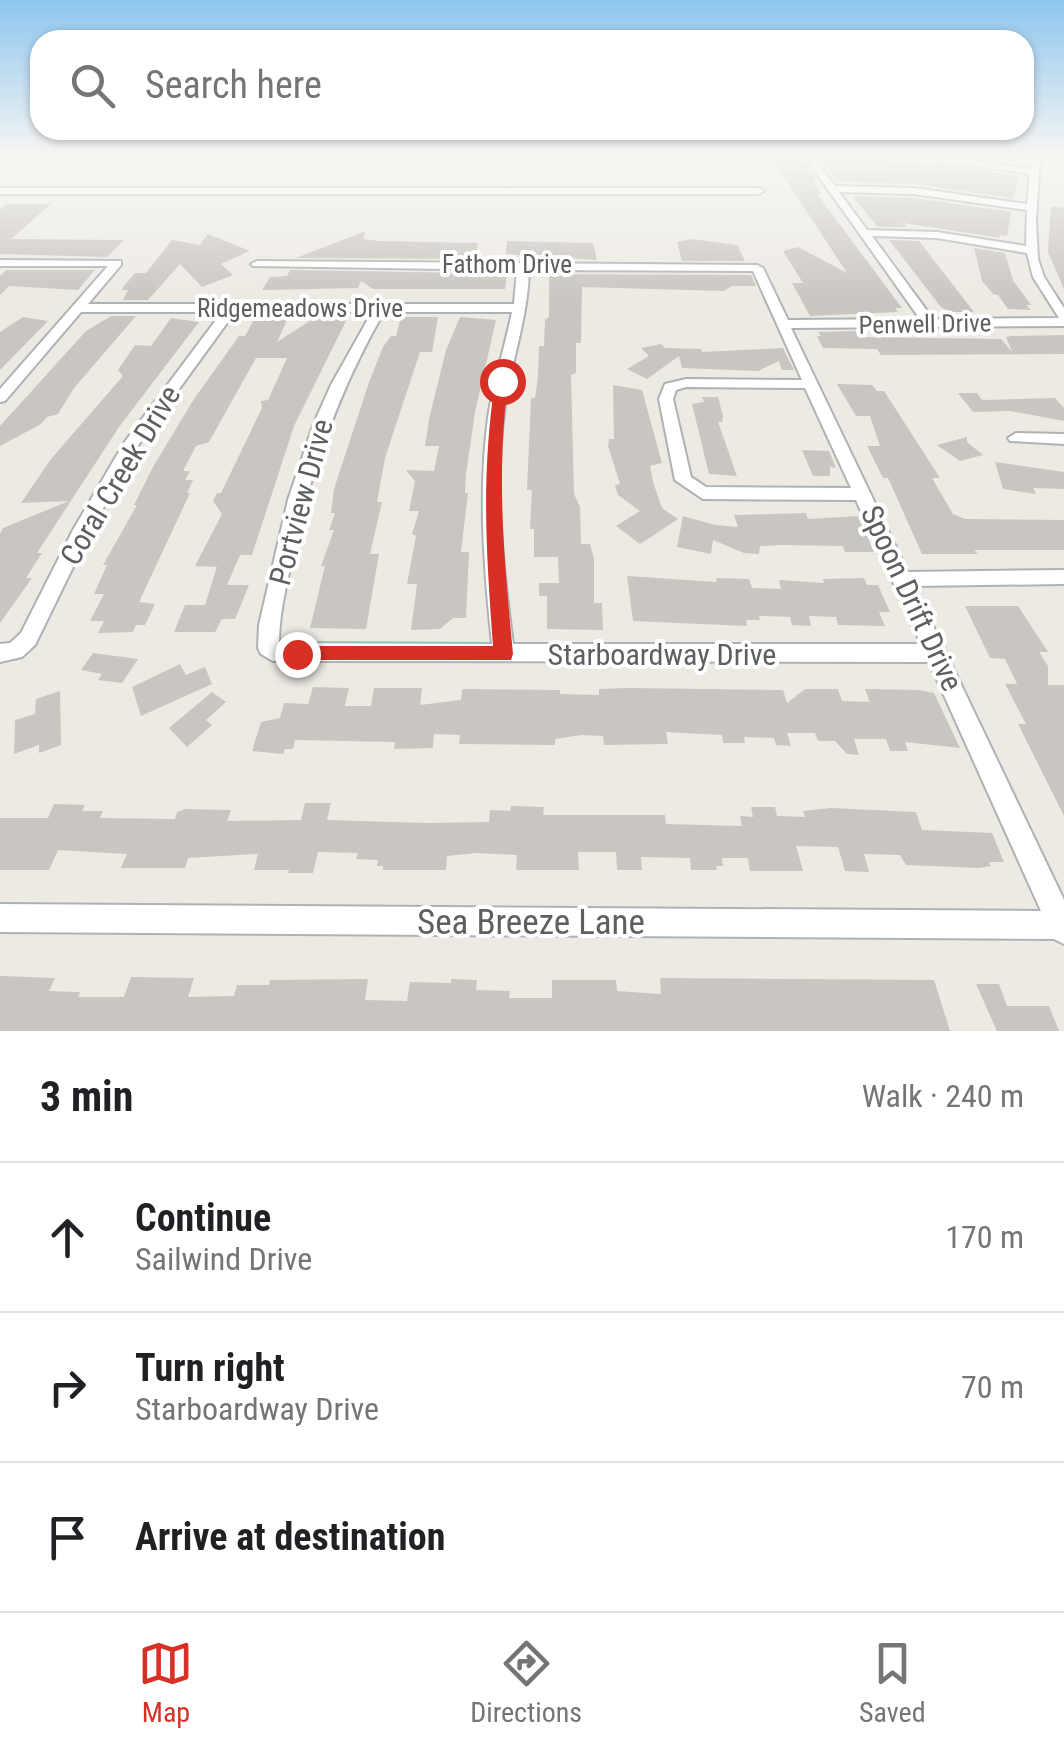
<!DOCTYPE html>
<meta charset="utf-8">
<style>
:root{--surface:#fff;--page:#f2f2f2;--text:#202124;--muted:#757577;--line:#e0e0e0;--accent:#d93025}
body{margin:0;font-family:"Roboto Condensed",sans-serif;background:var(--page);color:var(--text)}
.stop{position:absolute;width:30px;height:30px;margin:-22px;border:8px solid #d93025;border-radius:50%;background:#fff}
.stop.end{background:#d93025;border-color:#fff;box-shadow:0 2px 10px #0008}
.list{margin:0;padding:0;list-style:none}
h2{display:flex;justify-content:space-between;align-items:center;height:130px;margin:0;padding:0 40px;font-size:42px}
h2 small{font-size:32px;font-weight:400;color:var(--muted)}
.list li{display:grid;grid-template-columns:65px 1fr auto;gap:30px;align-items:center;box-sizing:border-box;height:150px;padding:0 40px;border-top:2px solid var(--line)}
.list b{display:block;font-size:38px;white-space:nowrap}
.list p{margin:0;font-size:32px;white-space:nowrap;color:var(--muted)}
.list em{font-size:32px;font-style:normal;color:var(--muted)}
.icon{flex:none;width:55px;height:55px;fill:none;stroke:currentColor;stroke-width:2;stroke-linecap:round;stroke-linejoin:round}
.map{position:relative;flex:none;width:1064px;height:1031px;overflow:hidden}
.search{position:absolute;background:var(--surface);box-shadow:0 2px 8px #0004;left:30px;right:30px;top:30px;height:110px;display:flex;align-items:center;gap:25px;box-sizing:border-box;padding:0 35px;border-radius:30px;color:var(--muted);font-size:38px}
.sheet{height:580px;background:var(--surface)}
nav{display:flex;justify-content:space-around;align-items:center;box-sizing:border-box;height:140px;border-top:2px solid var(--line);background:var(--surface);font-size:28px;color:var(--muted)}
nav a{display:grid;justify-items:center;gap:5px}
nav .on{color:var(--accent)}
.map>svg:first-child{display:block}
.building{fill:#c9c5c0}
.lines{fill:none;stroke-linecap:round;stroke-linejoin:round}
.minor-casing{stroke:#afb2b5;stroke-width:4}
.minor{fill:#fff;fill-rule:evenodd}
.route{fill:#d93025}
.labels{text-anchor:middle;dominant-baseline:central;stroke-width:8;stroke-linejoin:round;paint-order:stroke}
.far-street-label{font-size:25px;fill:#5c6063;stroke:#fff}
.street-label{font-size:30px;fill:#5c6063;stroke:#fff}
.near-street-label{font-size:35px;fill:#5c6063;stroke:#fff}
</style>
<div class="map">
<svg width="1064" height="1031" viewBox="0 0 1064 1031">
<rect width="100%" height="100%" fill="#edeae4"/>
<g class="building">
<polygon points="771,157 802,159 818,181 813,181 821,194 817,194 902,308 895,308 898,312 810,316 792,283 803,283 783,251 798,247 847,273"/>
<polygon points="857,158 931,163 1018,176 1017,183 1013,198 915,184 843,182 836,181 820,159"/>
<polygon points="852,196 914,198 1011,212 1007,236 999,235 1000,238 903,223 907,227 878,227"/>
<polygon points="6,204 51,204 11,239 124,240 107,257 0,254 0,209"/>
<polygon points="1051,206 1064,208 1064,289 1048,252"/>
<polygon points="366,231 363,239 379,241 478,243 475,259 296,258"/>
<polygon points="208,234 250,251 221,264 233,275 202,287 180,264 148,300 123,300 128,290 121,290 135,273 146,273 172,240 200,245"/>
<polygon points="693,239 737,245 745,261 682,261 677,242"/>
<polygon points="889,240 919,241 974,312 949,312 941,307"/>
<polygon points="507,241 593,243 597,260 506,254"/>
<polygon points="974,248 1005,253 1013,280 1031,305 1026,305 1031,310 1008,309 998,295 993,294 982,281"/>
<polygon points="6,270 95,270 78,290 9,286 0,295 0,276"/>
<polygon points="290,270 472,273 507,274 505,289 373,289 361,281 358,288 262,290 270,277 287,276"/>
<polygon points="549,274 751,275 756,286 732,286 724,291 582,287 581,343 576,343 576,373 571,375 574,494 580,507 581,544 590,544 594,559 594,603 602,603 603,630 547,629 547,596 539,596 539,583 559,583 558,557 534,557 534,529 530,529 532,490 527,490 531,398 535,398 538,376 539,346 544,346 545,320 549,317"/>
<polygon points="111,316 136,316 74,388 58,414 47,417 41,424 0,446 0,426 86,331"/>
<polygon points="23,317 48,321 0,370 0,332"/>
<polygon points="316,317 348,317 294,426 252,555 240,555 227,585 249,585 235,619 222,619 215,632 174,632 185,605 205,605 217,567 195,566 222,514 213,501 217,493 221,493 262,408 261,401 268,400 287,358 256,358 209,442 196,446 183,471 190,471 185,480 193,480 187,493 190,493 139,602 155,604 145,625 136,625 133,632 98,633 104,621 90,621 104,594 94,594 107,565 103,565 137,505 134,505 153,467 194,399 239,336 245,336 255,318 288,318 277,342"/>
<polygon points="401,317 438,317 432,352 420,352 385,458 377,502 382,502 370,554 379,554 366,629 310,628 325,566 321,566 334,530 329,530 335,513 331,513 334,489 369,382 383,347 391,336 396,336"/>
<polygon points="460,317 496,320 475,412 466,474 465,493 468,493 461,552 469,552 466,618 453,618 440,629 411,630 417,584 407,584 416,536 412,534 419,511 409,511 415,481 406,470 434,471 439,446 425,446 429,419 446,350"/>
<polygon points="171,318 199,322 119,427 37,553 42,553 26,578 32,578 0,623 0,534 3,528 69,501 21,503 51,459 123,376 118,370 135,345 151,346"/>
<polygon points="855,331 859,337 1001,339 1012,352 1006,337 1011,336 1064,335 1064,354 881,355 877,349 823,348 817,336 821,336 818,332"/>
<polygon points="661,344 665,348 701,349 702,352 783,348 794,370 782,370 779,361 758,371 682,368 679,356 647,379 627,369 649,356 641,348"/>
<polygon points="837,384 872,385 877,391 884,391 940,478 932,478 953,514 965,519 1064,520 1064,550 974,550 978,554 922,554 888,478 883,478 867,446 880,446 870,416 856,416"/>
<polygon points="613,385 642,390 662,463 650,466 653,482 662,508 678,519 640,544 616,526 640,511 618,495 615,485 620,484 608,446 609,439 614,439"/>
<polygon points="958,393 977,393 982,400 1055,398 1064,408 1064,421 1010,411 973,412"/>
<polygon points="702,397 718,397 723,416 722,422 718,422 737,476 709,474 692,404 704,402"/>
<polygon points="967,437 967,442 983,455 960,461 937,445"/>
<polygon points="802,450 829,451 836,468 830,467 830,476 813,476"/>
<polygon points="995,462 1064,472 1064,489 1033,488 1036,494 1003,489"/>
<polygon points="806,513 808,519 858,516 874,552 845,552 843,546 782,545 760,546 759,554 744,553 713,540 711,554 677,547 683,516 715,525 738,527 734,515"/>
<polygon points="627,576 717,582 716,578 749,579 752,588 781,589 779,580 824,583 823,579 864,578 867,585 878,585 890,612 879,612 885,626 838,625 836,617 809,616 811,626 792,625 790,617 759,616 760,620 746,620 747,626 633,621"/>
<polygon points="965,606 1018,606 1048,652 1039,652 1048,666 1048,685 1064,685 1064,816 1018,724 1026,724 1005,684 1017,684 1005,659 990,658"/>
<polygon points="93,653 138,659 122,683 98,680 102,674 81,670"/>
<polygon points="180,664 186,675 205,667 212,684 141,716 132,687"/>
<polygon points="313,687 349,688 345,706 371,706 374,688 422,688 420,705 461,700 462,689 560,690 560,694 599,695 599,689 627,688 783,690 787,703 805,689 838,689 842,701 870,702 865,689 919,690 934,693 960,748 905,742 908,751 890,751 886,739 854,739 859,755 847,754 835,741 818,741 815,733 787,733 791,746 776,745 774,738 744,737 745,743 723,743 722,735 666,732 668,744 604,745 603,736 581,735 555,739 555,745 459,744 460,735 434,734 433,748 394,749 395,742 295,740 293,749 285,749 283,754 252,751 261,722 280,718 284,703 308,704"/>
<polygon points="60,691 61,745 39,753 39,745 14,754 15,720 35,714 36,699"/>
<polygon points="212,692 226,702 206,720 212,725 187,747 169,728"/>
<polygon points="305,803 331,803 327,820 427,823 489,822 490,810 510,811 511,806 544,807 543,815 665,815 666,824 742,826 740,816 753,817 751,807 775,807 777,816 805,817 803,811 831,808 916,812 922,830 992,833 1004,862 989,862 991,866 979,868 906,865 900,855 864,854 869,872 845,871 838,847 796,846 803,871 750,871 748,858 722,858 723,866 716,866 717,870 691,870 690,858 641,857 642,870 617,870 616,852 578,852 579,870 516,870 517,855 477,853 447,856 446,870 383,870 383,866 377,866 378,860 356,859 358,853 318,852 313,873 288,873 289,870 254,870 258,854 188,858 185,868 121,868 127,854 58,850 49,870 0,870 0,818 48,818 54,804 85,805 82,811 103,811 100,818 175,819 177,812 186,809 231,810 227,821 301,820"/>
<polygon points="0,976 55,978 49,991 80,992 78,997 124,997 131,977 194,978 188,997 234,996 237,985 269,985 270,980 368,979 365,1000 407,1001 410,982 451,983 451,979 477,980 476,990 510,991 509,998 552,998 552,980 616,980 617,991 661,994 660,978 934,980 950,1031 0,1031"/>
<polygon points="976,984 999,984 1007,1006 1049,1006 1059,1031 997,1031"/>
</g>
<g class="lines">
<defs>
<g id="minor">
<path d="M 805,157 L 813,157 L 835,186 L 914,188 L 1027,204 L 1030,174 L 919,157 L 941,157 L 1031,169 L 1032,157 L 1040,157 L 1036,221 L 1038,259 L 1044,277 L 1064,308 L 1064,326 L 791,328 L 908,572 L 1064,570 L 1064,584 L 914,586 L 1064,900 L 1064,944 L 1054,939 L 0,932 L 0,904 L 1041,911 L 929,662 L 273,661 L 261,654 L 258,648 L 259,625 L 288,500 L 314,423 L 331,385 L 372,312 L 235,312 L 139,444 L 91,530 L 35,645 L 22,657 L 0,662 L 0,644 L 10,643 L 21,633 L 73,530 L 124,443 L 222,312 L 81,312 L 5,401 L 0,402 L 0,389 L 108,266 L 0,266 L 0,260 L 121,261 L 121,265 L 88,304 L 514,304 L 517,270 L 253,266 L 251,264 L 257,261 L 757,265 L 763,268 L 788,320 L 920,319 ZM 839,192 L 914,194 L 1027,210 L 1026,246 L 937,232 L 867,230 ZM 872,236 L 937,238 L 1027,253 L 1033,277 L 1059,318 L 933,319 ZM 529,270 L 753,271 L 802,380 L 686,379 L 665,384 L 659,399 L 675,480 L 703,499 L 856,500 L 921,644 L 513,644 C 503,568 494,490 504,413 C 510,364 528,319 529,270 ZM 384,312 L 512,312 C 505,347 493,382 488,418 C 478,493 484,569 492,644 L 279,643 C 279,615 286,587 292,559 C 310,471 339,390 384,312 ZM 686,387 L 805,388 L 851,488 L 706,487 L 691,477 L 673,399 L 676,390 Z"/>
<polygon points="0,188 759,188 764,191 759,194 0,194"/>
<polygon points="1016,433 1064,434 1064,444 1010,441 1008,438"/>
</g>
</defs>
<use href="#minor" class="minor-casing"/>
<use href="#minor" class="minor"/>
</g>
<linearGradient id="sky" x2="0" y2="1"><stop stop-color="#8ec6ef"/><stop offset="0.52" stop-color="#f7f6f3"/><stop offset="1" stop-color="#f7f6f3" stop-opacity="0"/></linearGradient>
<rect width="1064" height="301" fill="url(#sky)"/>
<path class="route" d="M 502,377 L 508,381 C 496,480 504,556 513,654 L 511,660 L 290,660 L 288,654 L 297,646 L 493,646 C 486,550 481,477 495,381 Z"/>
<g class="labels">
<g class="far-street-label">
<text x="507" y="264">Fathom Drive</text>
<text x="300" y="308">Ridgemeadows Drive</text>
<text transform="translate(925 324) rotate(-1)">Penwell Drive</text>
</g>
<g class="street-label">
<text transform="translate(120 475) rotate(-59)">Coral Creek Drive</text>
<text transform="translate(301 502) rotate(-75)">Portview Drive</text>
<text transform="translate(912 598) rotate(65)">Spoon Drift Drive</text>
<text x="662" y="654">Starboardway Drive</text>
</g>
<g class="near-street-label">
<text x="531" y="922">Sea Breeze Lane</text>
</g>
</g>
</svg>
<div class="stop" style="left:502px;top:381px"></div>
<div class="stop end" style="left:297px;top:654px"></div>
<div class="search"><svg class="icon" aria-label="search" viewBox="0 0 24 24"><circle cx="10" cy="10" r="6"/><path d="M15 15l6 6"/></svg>Search here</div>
</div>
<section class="sheet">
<h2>3 min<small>Walk · 240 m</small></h2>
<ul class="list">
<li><svg class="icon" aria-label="ahead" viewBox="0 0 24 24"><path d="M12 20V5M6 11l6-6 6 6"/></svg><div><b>Continue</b><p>Sailwind Drive</p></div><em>170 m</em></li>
<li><svg class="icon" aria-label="right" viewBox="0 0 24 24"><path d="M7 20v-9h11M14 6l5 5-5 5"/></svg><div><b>Turn right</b><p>Starboardway Drive</p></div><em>70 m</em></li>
<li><svg class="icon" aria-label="arrive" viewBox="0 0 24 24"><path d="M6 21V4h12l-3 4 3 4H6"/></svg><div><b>Arrive at destination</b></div></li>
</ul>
</section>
<nav>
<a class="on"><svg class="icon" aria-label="map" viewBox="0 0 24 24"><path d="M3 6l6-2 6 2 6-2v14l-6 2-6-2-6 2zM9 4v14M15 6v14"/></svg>Map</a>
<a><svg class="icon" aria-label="directions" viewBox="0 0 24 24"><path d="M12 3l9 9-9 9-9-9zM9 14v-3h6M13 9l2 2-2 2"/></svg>Directions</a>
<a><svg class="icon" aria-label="saved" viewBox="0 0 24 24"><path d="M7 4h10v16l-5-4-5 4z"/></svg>Saved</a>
</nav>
